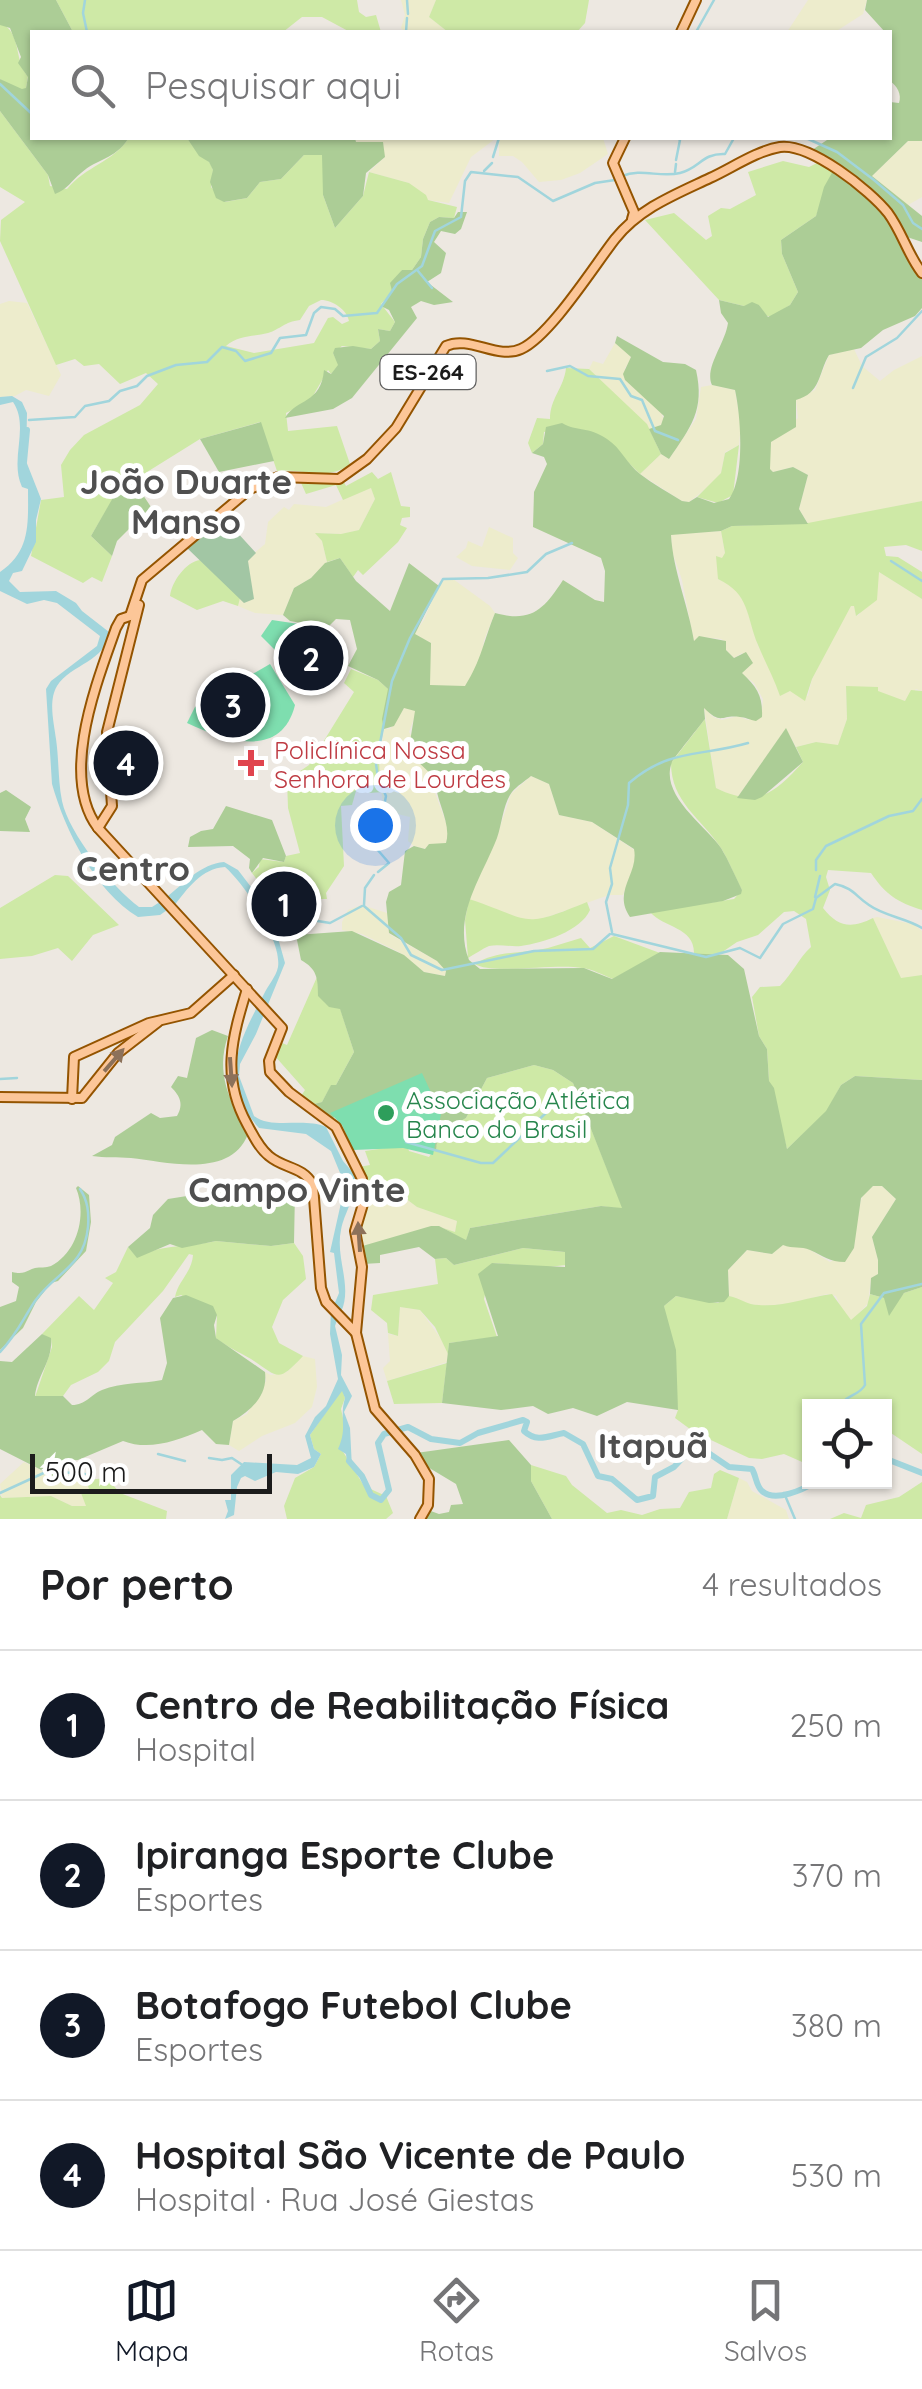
<!DOCTYPE html>
<html lang="pt">
<meta charset="utf-8">
<style>
:root{--surface:#fff;--page:#f2f2f2;--text:#202124;--muted:#757577;--line:#e0e0e0;--accent:#111827}
body{margin:0;font-family:Quicksand,sans-serif;background:var(--page);color:var(--text)}
.controls{position:absolute;right:30px;bottom:30px;display:grid;overflow:hidden;border-radius:0px;box-shadow:0 2px 8px #0004}
.controls button{width:90px;height:90px;display:grid;place-items:center;padding:0;border:0;border-bottom:2px solid var(--line);background:var(--surface);color:var(--text);font:50px sans-serif}
.scale{position:absolute;left:30px;bottom:25px;width:242px;box-sizing:border-box;padding-left:10px;border:5px solid #1c1c1c;border-top:0;font-size:28px;line-height:35px;white-space:nowrap;color:#1c1c1c;-webkit-text-stroke:8px #fff;paint-order:stroke}
.you{position:absolute;left:375px;top:825px;width:35px;height:35px;margin:-25px;border:8px solid #fff;border-radius:50%;background:#1a73e8;box-shadow:0 0 0 15px #1a73e833}
.badge{display:grid;place-items:center;width:65px;height:65px;border-radius:50%;background:var(--accent);color:#fff;font-size:32px;font-weight:700}
.pin{position:absolute;translate:-50% -50%;border:5px solid #fff;box-shadow:0 2px 10px #0006}
.list{margin:0;padding:0;list-style:none}
h2{display:flex;justify-content:space-between;align-items:center;height:130px;margin:0;padding:0 40px;font-size:42px}
h2 small{font-size:32px;font-weight:400;color:var(--muted)}
.list li{display:grid;grid-template-columns:65px 1fr auto;gap:30px;align-items:center;box-sizing:border-box;height:150px;padding:0 40px;border-top:2px solid var(--line)}
.list b{display:block;font-size:38px;white-space:nowrap}
.list p{margin:0;font-size:32px;white-space:nowrap;color:var(--muted)}
.list em{font-size:32px;font-style:normal;color:var(--muted)}
.icon{flex:none;width:55px;height:55px;fill:none;stroke:currentColor;stroke-width:2;stroke-linecap:round;stroke-linejoin:round}
.map{position:relative;flex:none;width:922px;height:1519px;overflow:hidden}
.search{position:absolute;background:var(--surface);box-shadow:0 2px 8px #0004;left:30px;right:30px;top:30px;height:110px;display:flex;align-items:center;gap:25px;box-sizing:border-box;padding:0 35px;border-radius:0px;color:var(--muted);font-size:38px}
.sheet{height:730px;background:var(--surface)}
nav{display:flex;justify-content:space-around;align-items:center;box-sizing:border-box;height:140px;border-top:2px solid var(--line);background:var(--surface);font-size:28px;color:var(--muted)}
nav a{display:grid;justify-items:center;gap:5px}
nav .on{color:var(--accent)}
.map>svg:first-child{display:block}
.farmland{fill:#edeccc}
.grass{fill:#cee9a6;fill-rule:evenodd}
.forest{fill:#accd96}
.cemetery{fill:#a2c6a4}
.pitch{fill:#7edeaf}
.water{fill:#a1d5dc}
.lines{fill:none;stroke-linecap:round;stroke-linejoin:round}
.stream{stroke:#a1d5dc;stroke-width:2.5}
.river{stroke:#a1d5dc;stroke-width:6}
.major-casing{stroke:#945400;stroke-width:12}
.major{stroke:#fcc698;stroke-width:8}
.oneway{fill:#8c715a}
.health-dot{fill:#e0444e;stroke:#fff;stroke-width:4}
.leisure-dot{fill:#2e9e5b;stroke:#fff;stroke-width:4}
.labels{text-anchor:middle;dominant-baseline:central;stroke-width:10;stroke-linejoin:round;paint-order:stroke}
.shield{fill:#fff;stroke:#606060;stroke-width:2.5}
.shield-label{font-size:22px;font-weight:bold;fill:#1c1c1c}
.health-label{font-size:25px;fill:#be3a42;stroke:#fff;text-anchor:start}
.leisure-label{font-size:25px;fill:#27864d;stroke:#fff;text-anchor:start}
.district-label{font-size:35px;font-weight:bold;fill:#4f4f4f;stroke:#fff}
</style>
<div class="map">
<svg width="922" height="1519" viewBox="0 0 922 1519">
<rect width="100%" height="100%" fill="#ede8e1"/>
<g class="farmland">
<polygon points="401,0 436,0 429,17 448,32 405,32 401,28 405,15"/>
<polygon points="808,0 867,0 863,14 835,32 787,32"/>
<polygon points="355,138 603,138 608,154 580,173 561,180 539,182 522,162 513,156 499,156 499,142 495,139 471,157 449,203 428,200 409,183 369,172 385,157 356,142"/>
<polygon points="908,141 922,141 922,197 908,205 872,176"/>
<polygon points="9,301 27,303 61,375 49,396 26,390 15,396 0,397 0,304"/>
<polygon points="615,343 630,353 631,360 625,368 625,380 661,412 664,420 661,425 649,429 589,369 593,361 603,364"/>
<polygon points="854,349 862,366 880,381 894,370 922,356 922,501 808,524 799,509 808,475 793,467 773,472 769,469 768,448 771,442 798,418 796,400 815,390 829,355"/>
<polygon points="712,385 735,390 741,425 739,445 725,452 721,473 714,482 689,502 682,501 640,474 661,454 669,459 696,419 701,387"/>
<polygon points="371,487 375,499 359,530 342,534 316,533 322,541 327,562 311,578 294,588 283,615 255,613 238,606 246,560 265,544 268,522 284,507 289,510 294,504 326,507"/>
<polygon points="489,527 513,538 513,553 518,558 510,570 472,566 456,557 466,548 468,541 482,547"/>
<polygon points="721,531 725,553 718,579 733,586 745,603 758,646 770,667 780,695 790,691 808,696 812,679 839,626 851,606 854,605 856,616 859,615 879,572 922,599 922,691 916,689 905,701 846,686 847,719 838,746 816,742 796,747 786,729 737,798 716,788 704,707 713,717 722,720 738,716 748,720 762,711 763,699 754,683 741,673 750,666 742,653 734,658 726,650 726,642 721,639 701,637 694,642 682,580 672,551 671,534"/>
<polygon points="453,579 490,606 495,613 484,640 481,662 466,686 429,686 431,643 414,634 424,620 440,581"/>
<polygon points="408,707 415,711 415,716 409,732 435,778 434,790 449,831 446,844 429,844 426,849 414,846 408,841 410,817 385,811 378,776 384,729 390,729 404,708"/>
<polygon points="531,776 549,784 559,815 592,822 636,851 635,863 623,895 609,895 533,922 516,919 469,899 497,836 511,794"/>
<polygon points="362,905 387,913 389,934 437,961 446,971 445,976 424,972 399,952 362,934 342,930 342,922 348,910"/>
<polygon points="877,917 913,924 922,931 922,975 901,979 873,918"/>
<polygon points="362,1186 397,1192 417,1207 457,1221 455,1232 441,1228 355,1252 349,1227 357,1211"/>
<polygon points="873,1186 882,1186 896,1199 872,1237 878,1260 878,1274 871,1279 868,1303 852,1321 844,1315 836,1296 827,1294 788,1304 760,1306 744,1303 729,1296 728,1270 747,1250 772,1254 783,1244 807,1248 830,1262 854,1248 857,1215 863,1194"/>
<polygon points="400,1307 420,1310 441,1339 448,1354 447,1362 387,1381 383,1368 390,1361 388,1334 398,1336"/>
<polygon points="303,1356 315,1359 317,1387 312,1407 295,1423 262,1436 239,1451 229,1445 233,1421 247,1414 266,1381 265,1372 271,1375 287,1372"/>
<polygon points="24,1462 59,1479 86,1480 91,1492 86,1500 87,1506 72,1506 51,1496 2,1498 0,1484"/>
<polygon points="739,1478 747,1482 752,1491 786,1510 789,1519 727,1519"/>
</g>
<g class="grass">
<polygon points="56,0 357,0 359,12 366,17 376,15 381,32 350,32 322,17 302,17 283,32 73,32"/>
<polygon points="436,0 589,0 585,23 577,32 448,32 429,17"/>
<path d="M 3,24 C 22,36 14,62 28,76 L 26,89 L 16,89 L 0,79 L 0,25 Z"/>
<path d="M 0,111 L 48,175 L 50,186 L 67,189 C 86,166 113,162 128,139 L 187,138 C 193,147 211,159 213,170 C 213,176 211,181 211,187 L 225,202 L 247,198 L 260,182 L 281,179 L 304,155 L 323,155 L 323,195 L 335,228 L 363,196 L 369,172 L 409,183 L 426,195 L 428,200 L 457,207 L 454,218 L 439,217 L 430,222 L 423,239 L 421,257 L 412,270 L 402,270 L 393,291 L 381,304 L 395,322 L 390,331 L 378,329 L 380,341 L 371,349 L 342,346 L 333,353 L 339,365 L 331,374 L 328,370 L 310,401 L 286,413 L 288,431 L 337,426 L 350,464 C 327,482 304,468 277,471 L 260,422 L 200,439 L 139,477 L 130,477 L 119,489 L 91,536 L 112,556 L 102,582 L 92,577 L 83,583 L 31,556 L 41,500 L 64,497 L 61,465 L 70,450 L 84,435 L 140,405 L 158,384 L 146,373 L 120,384 L 99,364 L 84,366 L 75,359 L 56,365 L 0,241 L 1,220 L 25,202 L 0,187 ZM 321,300 C 333,300 347,310 349,321 L 342,324 L 333,317 L 328,318 L 314,343 L 254,353 L 226,346 C 238,335 252,337 268,333 C 281,329 284,322 300,320 L 309,306 Z"/>
<polygon points="783,161 809,167 819,162 833,171 816,216 781,240 782,254 798,292 790,305 771,317 764,315 759,305 744,306 719,300 645,220 674,213 706,240 712,236 708,216 721,208 730,209 756,195 748,172"/>
<path d="M 566,368 L 589,369 L 647,424 L 661,454 L 640,474 C 605,440 598,421 544,432 L 543,444 L 532,453 L 528,443 L 537,418 L 550,419 C 550,398 564,388 566,368 Z"/>
<polygon points="739,445 733,495 718,503 697,497 721,473 725,453"/>
<polygon points="372,472 378,479 391,472 401,506 410,507 410,517 402,518 400,525 407,528 398,542 363,575 358,570 353,577 340,558 327,562 322,541 315,533 341,534 359,530 375,499 371,488 343,500 336,485 306,494 298,476 342,478 346,486"/>
<path d="M 922,501 L 922,551 L 906,545 L 884,547 L 886,556 L 898,557 L 922,572 L 922,599 L 879,572 L 877,600 L 856,616 L 854,606 L 851,606 L 812,679 L 805,701 L 790,691 L 780,696 C 774,678 765,662 758,645 C 746,616 750,594 718,579 L 716,556 L 722,558 L 725,553 L 721,531 L 732,526 L 808,523 Z"/>
<path d="M 200,560 L 240,598 L 238,606 L 223,601 L 197,610 L 170,596 C 172,581 186,562 200,560 Z"/>
<path d="M 351,669 L 378,680 L 388,689 C 389,725 372,754 383,792 L 369,793 L 366,778 L 360,777 L 352,805 L 341,806 L 344,866 L 326,893 L 327,899 C 286,899 278,908 252,873 L 259,867 L 260,859 L 284,862 L 286,856 L 300,853 L 288,808 L 287,780 L 309,765 L 354,692 L 344,683 Z"/>
<path d="M 846,686 L 878,687 L 878,691 L 905,701 L 911,690 L 922,691 L 922,910 C 897,902 886,895 871,873 L 828,870 L 826,877 L 830,890 L 823,908 C 838,927 851,929 873,918 L 901,978 L 922,975 L 922,1080 L 855,1076 L 841,1085 L 827,1111 L 787,1149 L 769,1081 L 767,1049 L 759,1036 L 752,997 L 760,987 L 780,986 C 793,973 798,959 811,947 L 806,919 L 794,911 L 784,912 L 758,935 L 737,942 L 718,955 L 694,954 C 695,927 664,928 650,912 L 734,899 L 742,890 C 735,877 729,861 721,848 C 701,818 671,802 671,763 L 705,719 L 716,788 C 757,808 774,794 803,762 L 796,747 L 816,742 L 838,745 L 847,719 Z"/>
<polygon points="55,875 68,876 119,925 93,935 72,961 58,948 32,956 0,959 0,908"/>
<path d="M 469,899 C 533,920 519,930 587,902 L 590,910 C 581,931 543,943 521,946 C 511,947 499,944 489,946 C 482,949 475,954 468,958 L 465,920 Z"/>
<path d="M 614,936 L 660,953 L 613,979 C 603,975 592,969 582,968 C 556,963 491,975 475,964 C 497,950 523,954 548,948 C 559,945 570,941 581,938 L 590,948 Z"/>
<polygon points="317,977 325,1003 340,1008 354,1052 336,1085 331,1086 322,1102 310,1105 301,1096 305,1090 274,1055 277,1041 287,1045"/>
<polygon points="534,1065 553,1070 573,1083 623,1209 601,1206 470,1228 466,1241 443,1228 455,1232 457,1221 417,1207 397,1192 362,1186 359,1167 370,1165 365,1151 407,1145 409,1151 429,1157 437,1145 437,1132 466,1118 487,1078"/>
<path d="M 216,1241 L 271,1246 L 294,1243 L 303,1256 L 306,1279 L 283,1300 L 272,1327 L 279,1343 L 303,1356 C 277,1384 279,1377 251,1359 C 239,1352 227,1347 216,1338 L 217,1315 L 181,1295 L 175,1297 C 178,1281 192,1272 193,1255 L 189,1254 L 163,1291 L 115,1342 L 109,1361 L 98,1372 L 71,1385 L 63,1396 L 35,1397 L 52,1347 L 51,1339 L 42,1334 L 79,1296 L 94,1310 L 113,1283 L 105,1278 L 116,1272 L 128,1247 L 137,1257 C 166,1243 185,1248 216,1241 Z"/>
<polygon points="523,1248 565,1252 566,1265 548,1267 492,1263 484,1299 497,1337 449,1343 448,1354 435,1327 420,1310 400,1307 398,1336 388,1333 387,1323 371,1310 373,1295 438,1284 435,1259 446,1258 454,1265"/>
<path d="M 922,1287 L 922,1454 L 885,1429 L 884,1406 L 810,1406 L 809,1465 L 784,1454 L 762,1459 L 749,1458 L 694,1432 L 675,1418 L 678,1410 L 664,1306 L 676,1296 L 718,1303 L 729,1296 C 740,1298 747,1305 759,1305 C 784,1307 808,1297 832,1294 L 851,1320 L 867,1306 L 870,1294 L 897,1302 L 904,1293 Z"/>
<polygon points="447,1363 442,1403 394,1404 387,1381"/>
<polygon points="342,1389 345,1398 341,1409 345,1427 342,1450 364,1486 386,1496 393,1513 386,1519 287,1519 284,1506 295,1478 314,1467 321,1454 314,1449 310,1435"/>
<polygon points="531,1465 566,1476 572,1485 607,1513 621,1510 642,1515 660,1509 680,1508 689,1492 711,1488 714,1474 720,1470 739,1478 727,1519 552,1519 531,1481"/>
<polygon points="107,1478 120,1493 167,1511 166,1519 0,1519 0,1495 2,1498 51,1496 72,1506 86,1506 81,1493 90,1492 86,1480"/>
<polygon points="922,1482 922,1519 830,1519 844,1513 861,1518 866,1505 899,1497"/>
</g>
<g class="forest">
<path d="M 0,0 L 56,0 L 73,32 L 32,32 L 32,138 L 137,138 L 128,139 C 114,160 98,158 81,173 C 71,181 68,189 55,194 L 48,175 L 0,111 L 0,79 L 22,89 L 26,88 L 28,77 L 18,63 L 21,57 L 10,28 L 0,25 Z"/>
<path d="M 867,0 L 922,0 L 922,141 L 908,141 L 872,176 L 922,216 L 922,242 L 901,235 L 888,210 L 809,152 L 830,138 L 890,138 L 890,102 L 899,103 C 902,94 897,86 890,81 L 890,32 L 885,32 L 865,10 Z"/>
<polygon points="187,138 355,138 356,142 383,142 385,157 366,173 363,196 335,228 323,195 322,155 304,155 281,179 260,182 247,198 224,202 216,198 210,182 213,170 209,162 199,156"/>
<path d="M 833,171 L 870,196 L 890,222 L 906,254 L 922,275 L 922,308 L 915,316 L 883,330 L 861,348 L 829,355 C 818,374 821,393 796,400 L 796,427 L 771,442 L 770,469 L 773,472 L 793,467 L 808,475 L 799,509 L 808,524 L 732,526 L 721,531 L 671,535 C 673,571 688,604 694,641 L 699,636 L 726,641 L 726,650 L 734,658 L 746,652 L 753,663 L 742,673 C 757,687 763,696 762,717 L 756,721 C 750,720 745,717 740,717 C 721,714 722,726 704,708 L 705,719 C 702,723 673,759 672,762 C 659,795 705,825 721,848 C 729,861 735,876 742,890 L 741,894 L 723,901 L 630,917 C 612,891 639,874 634,849 L 592,822 L 559,815 L 549,784 L 531,776 C 525,781 517,786 512,792 C 503,804 502,824 497,838 C 482,877 452,916 469,960 L 480,969 L 584,968 L 612,979 L 660,952 L 728,955 L 744,969 L 759,1036 L 767,1049 L 769,1081 L 774,1088 L 787,1149 L 826,1111 L 841,1085 L 855,1076 L 922,1080 L 922,1287 L 904,1293 L 889,1316 L 884,1298 L 870,1294 L 871,1278 L 878,1274 L 878,1260 L 872,1237 L 896,1199 L 882,1186 L 873,1186 L 861,1198 L 854,1248 L 845,1262 C 829,1262 824,1256 810,1250 C 801,1246 793,1249 783,1245 L 772,1254 L 747,1250 L 728,1270 L 729,1296 L 724,1302 L 709,1303 L 676,1296 L 664,1306 L 676,1350 L 678,1410 L 627,1402 L 597,1416 L 573,1408 L 548,1414 L 533,1406 L 501,1410 L 442,1403 L 449,1343 L 498,1336 L 478,1274 L 492,1263 L 565,1267 L 565,1252 L 523,1248 L 454,1265 L 446,1258 L 435,1259 L 419,1247 L 380,1255 L 380,1263 L 363,1264 L 359,1247 L 431,1226 L 439,1226 L 466,1240 L 470,1228 L 601,1206 L 622,1208 L 573,1083 L 553,1070 L 534,1065 L 487,1078 L 466,1118 C 444,1132 440,1121 436,1150 L 429,1152 L 351,1106 L 330,1120 L 310,1105 L 322,1102 L 331,1085 L 336,1085 L 354,1052 L 340,1009 L 329,1007 L 318,996 C 318,978 317,969 301,960 L 296,935 L 352,931 L 404,955 L 424,972 L 445,976 L 446,971 L 437,961 L 389,933 L 386,902 L 389,892 L 401,885 L 405,851 L 414,846 L 425,849 L 429,844 L 446,843 C 452,823 435,800 435,778 L 413,757 L 409,748 L 415,711 L 404,708 L 394,726 L 384,729 L 382,719 L 388,689 L 378,680 L 348,666 L 357,649 L 350,620 L 336,619 L 327,628 L 290,621 L 283,615 L 294,588 L 311,578 L 325,563 L 340,558 L 356,581 L 390,611 L 409,563 L 439,586 L 415,634 L 431,643 L 430,685 L 465,686 C 481,661 484,640 495,613 C 532,623 544,609 563,580 L 595,600 L 604,602 L 605,571 L 601,558 L 533,527 L 534,492 L 547,464 L 544,457 L 532,453 L 543,444 L 546,427 L 562,423 C 577,432 588,426 607,439 C 621,448 627,464 640,474 C 653,484 668,492 682,501 L 689,502 L 697,497 L 714,503 L 729,499 C 745,477 741,417 735,390 L 712,385 C 704,368 725,344 728,323 L 721,313 L 719,300 L 744,306 L 752,302 L 759,305 L 768,317 L 790,305 L 798,292 L 782,254 L 781,240 L 816,216 L 824,187 Z"/>
<path d="M 458,212 L 467,212 L 461,229 L 455,234 L 441,231 L 434,242 L 446,253 L 441,273 L 427,282 L 453,302 L 434,305 L 421,301 L 411,307 L 417,318 L 352,398 L 333,409 L 285,418 C 297,398 321,404 324,370 L 331,374 L 338,365 L 333,353 L 335,348 L 353,346 L 371,349 L 380,341 L 378,329 L 390,331 L 395,322 L 389,310 L 381,306 L 392,291 L 390,283 L 402,270 L 412,270 L 421,257 L 423,239 L 430,222 L 439,217 L 454,218 Z"/>
<path d="M 617,336 L 663,362 L 685,364 L 696,370 C 705,410 691,427 669,459 L 661,454 L 649,429 L 661,425 L 664,416 L 625,380 L 623,374 L 631,357 L 615,343 Z"/>
<polygon points="261,422 274,461 219,472 200,439"/>
<polygon points="143,473 151,487 143,495 151,507 117,541 112,556 91,536 118,489 114,479 139,477"/>
<polygon points="786,728 803,762 762,797 755,800 737,798"/>
<polygon points="6,790 31,807 25,819 30,832 0,831 0,793"/>
<polygon points="226,806 272,820 286,856 284,862 263,858 252,873 249,868 250,859 233,846 188,847 190,837 201,831 213,829"/>
<path d="M 212,1030 L 228,1036 C 215,1073 230,1102 248,1134 C 231,1179 167,1162 131,1158 C 117,1157 105,1158 92,1156 L 112,1145 L 115,1137 L 151,1113 L 160,1118 L 177,1116 C 184,1104 180,1096 171,1087 L 178,1076 L 187,1078 L 196,1038 Z"/>
<polygon points="253,1180 284,1184 295,1191 294,1243 271,1246 216,1241 182,1248 170,1244 137,1258 128,1247 150,1228 153,1215 168,1199 231,1189"/>
<path d="M 78,1186 L 89,1195 L 91,1222 L 86,1251 L 58,1281 L 51,1283 L 36,1302 L 23,1328 L 0,1350 L 0,1307 L 16,1301 L 19,1287 L 12,1282 L 12,1272 C 24,1275 25,1271 35,1268 C 40,1267 46,1268 51,1266 C 78,1252 87,1214 76,1188 Z"/>
<path d="M 186,1295 L 213,1306 L 217,1315 L 214,1325 L 216,1338 L 265,1372 C 268,1395 252,1410 233,1421 L 229,1445 L 216,1444 L 202,1430 C 176,1441 149,1451 123,1441 L 78,1460 L 64,1461 L 59,1479 L 0,1449 L 0,1361 L 12,1362 L 42,1334 L 51,1338 C 53,1361 37,1375 35,1396 L 63,1396 L 72,1405 C 86,1405 90,1395 102,1390 C 121,1382 142,1384 162,1380 L 167,1363 L 160,1318 L 173,1298 Z"/>
<polygon points="509,1440 531,1465 531,1481 552,1519 421,1519 428,1510 439,1514 449,1512 451,1505 463,1504 456,1484 426,1466 416,1453"/>
</g>
<polygon class="cemetery" points="224,518 256,553 248,561 254,599 244,603 187,548"/>
<g class="pitch">
<polygon points="272,620 319,627 342,646 340,662 319,694 261,636"/>
<path d="M 270,664 L 295,705 C 281,761 223,740 187,723 L 195,707 Z"/>
<polygon points="422,1073 441,1114 433,1155 403,1148 353,1150 342,1125 330,1113"/>
</g>
<g class="water">
<path d="M 12,396 L 22,402 L 27,413 L 26,461 L 41,499 L 36,520 L 36,542 L 22,571 L 13,573 L 9,581 L 20,592 L 56,591 L 76,603 L 82,611 L 109,632 C 107,661 71,664 57,686 C 48,701 54,723 56,739 C 59,760 58,781 62,801 C 69,834 113,888 139,907 L 152,907 L 163,900 L 170,908 L 160,915 L 138,917 C 95,891 65,830 52,784 L 46,689 L 51,681 L 97,646 L 100,636 L 57,603 L 44,600 L 27,604 L 0,591 L 0,572 C 31,551 28,523 28,489 L 22,487 C 9,459 30,427 13,402 L 0,405 L 0,397 Z"/>
<path d="M 224,862 L 238,870 L 271,913 L 285,963 L 256,1034 L 240,1064 L 239,1076 L 254,1116 C 273,1130 303,1117 326,1127 L 343,1161 L 355,1175 C 357,1198 345,1210 341,1230 C 335,1258 353,1286 341,1312 L 334,1305 L 339,1293 L 334,1253 L 330,1252 L 345,1185 L 331,1151 L 306,1134 L 259,1128 C 217,1082 239,1041 264,994 C 268,985 276,977 278,967 C 282,941 245,884 225,867 C 202,868 187,889 174,906 L 167,897 C 184,883 201,864 224,862 Z"/>
<path d="M 331,1310 L 338,1317 L 335,1326 L 342,1355 L 341,1375 L 352,1396 L 344,1412 L 350,1428 L 352,1468 L 347,1462 L 346,1454 L 338,1449 C 348,1428 339,1418 345,1398 L 342,1391 L 310,1435 L 314,1449 L 321,1454 L 314,1467 L 298,1474 L 276,1472 L 255,1481 L 245,1476 L 241,1478 L 237,1487 L 234,1515 L 225,1519 L 228,1511 L 225,1500 L 231,1500 L 231,1475 L 244,1462 L 297,1465 L 311,1458 L 305,1436 L 315,1417 L 326,1406 L 338,1379 L 330,1334 Z"/>
</g>
<g class="lines">
<g class="stream">
<polyline points="85,0 83,13 87,32"/>
<polyline points="407,0 408,14"/>
<polyline points="406,32 407,18"/>
<polyline points="696,32 714,0"/>
<polyline points="0,84 32,114"/>
<polyline points="806,138 837,152 874,180 903,205 913,223 922,229"/>
<polyline points="493,157 499,138"/>
<polyline points="676,160 680,140 677,138"/>
<polyline points="484,171 492,163"/>
<polyline points="675,172 676,164"/>
<path d="M 622,176 C 641,168 661,178 680,173 C 700,168 702,153 725,154 L 734,138"/>
<polyline points="418,271 432,288"/>
<polyline points="547,371 570,366 588,376 620,379 631,396 642,400 655,431 678,440"/>
<polyline points="853,388 866,357 897,338 922,311"/>
<polyline points="29,420 75,417 85,406 109,401 120,391 137,386 147,376 176,365 207,362 222,347 236,351 245,361 271,353 280,338 306,335 314,313 321,307 335,309 343,316 377,313 397,284 422,266 435,231 461,217 465,181 471,172 518,177 553,201 595,183 615,180"/>
<polyline points="891,561 922,581"/>
<polyline points="816,870 816,860 826,846 889,816 913,811 922,799"/>
<polyline points="378,872 389,863 376,848 385,836 383,812 386,796 378,778 376,764 392,681 410,638 443,579 488,578 527,572 546,554 572,543"/>
<polyline points="815,897 820,876"/>
<polyline points="364,905 365,888 374,875"/>
<polyline points="364,906 401,938 411,955 442,970 534,951 593,949 610,934"/>
<polyline points="286,921 299,918 330,923 362,906"/>
<path d="M 612,932 L 606,902 L 612,884 L 610,868 L 628,805 L 629,783 C 670,748 700,757 748,743"/>
<path d="M 612,934 L 706,957 L 740,948 L 760,958 L 783,924 L 813,909 L 816,898 L 835,884 C 854,888 855,896 869,905 C 884,916 906,918 922,928"/>
<polyline points="0,1079 17,1078"/>
<polyline points="406,1142 481,1163 493,1163 547,1112"/>
<path d="M 0,1352 C 16,1336 23,1319 35,1301 C 55,1272 84,1268 88,1227 C 89,1213 88,1201 80,1189"/>
<path d="M 840,1406 C 845,1395 859,1396 865,1385 L 861,1324 L 884,1293 L 922,1284"/>
<polyline points="158,1454 185,1461"/>
<polyline points="209,1458 222,1460 232,1458 244,1466"/>
<polyline points="0,1493 48,1471 85,1474"/>
<polyline points="784,1493 795,1519"/>
</g>
<g class="river">
<polyline points="24,462 27,430"/>
<polyline points="884,1458 922,1473"/>
<path d="M 349,1461 L 362,1476 L 371,1495 L 381,1500 L 389,1490 L 378,1443 L 384,1434 L 408,1427 L 431,1439 L 460,1443 L 478,1433 L 523,1420 L 527,1422 L 524,1431 C 537,1443 548,1436 564,1433 L 583,1444 L 598,1476 L 612,1479 L 637,1500 L 653,1496 L 655,1477 L 674,1467 L 692,1448 L 707,1452 L 729,1467 L 752,1469 C 756,1475 756,1486 762,1491 C 775,1503 804,1489 816,1482"/>
</g>
<defs>
<g id="major">
<polyline points="681,32 696,0"/>
<polyline points="625,138 613,163 634,212 632,219"/>
<path d="M 130,616 L 142,580 L 250,489 L 278,477 L 339,479 L 367,459 L 396,428 L 446,346 C 470,335 497,360 521,349 C 550,336 594,266 615,239 C 640,208 674,195 710,178 C 732,168 756,151 780,147 C 810,143 870,190 888,213 C 902,232 908,255 922,273"/>
<path d="M 130,616 L 121,619 L 116,628 C 97,682 59,776 98,828 L 282,1028 L 269,1061 L 270,1072 L 289,1092 L 336,1127 L 362,1179 L 363,1204 L 355,1231 L 362,1267 L 356,1333 L 375,1409 L 415,1455 L 429,1479 L 428,1505 L 420,1519"/>
<polyline points="98,828 112,806 107,732 139,605"/>
<path d="M 247,989 C 232,1038 221,1077 247,1124 C 253,1135 259,1148 269,1156 C 284,1169 303,1166 313,1185 L 321,1288 L 326,1302 L 355,1332"/>
<polyline points="0,1097 82,1098 118,1053 158,1022"/>
<polyline points="72,1099 74,1057 149,1023 191,1013 234,975"/>
</g>
</defs>
<use href="#major" class="major-casing"/>
<use href="#major" class="major"/>
</g>
<defs><path id="oneway-solid" d="M-6-.8H1V-3.2L6.5 0L1 3.2V.8H-6Z" transform="scale(2.5)"/></defs>
<g class="oneway">
<use href="#oneway-solid" transform="translate(114 1060) rotate(-49)"/>
<use href="#oneway-solid" transform="translate(231 1072) rotate(86)"/>
<use href="#oneway-solid" transform="translate(359 1237) rotate(-94)"/>
</g>
<path class="health-dot" d="M246 748h10v10h10v10h-10v10h-10v-10h-10v-10h10z"/>
<circle class="leisure-dot" cx="386" cy="1113" r="10"/>
<g class="labels">
<rect class="shield" x="380.5" y="355" width="95" height="34" rx="8"/>
<g class="shield-label">
<text x="428" y="372">ES-264</text>
</g>
<g class="health-label">
<text x="274" y="749">Policlínica Nossa<tspan x="274" dy="29">Senhora de Lourdes</tspan></text>
</g>
<g class="leisure-label">
<text x="406" y="1099">Associação Atlética<tspan x="406" dy="29">Banco do Brasil</tspan></text>
</g>
<g class="district-label">
<text x="186" y="481">João Duarte<tspan x="186" dy="40">Manso</tspan></text>
<text x="133" y="868">Centro</text>
<text x="297" y="1189">Campo Vinte</text>
<text x="653" y="1445">Itapuã</text>
</g>
</g>
</svg>
<div class="controls">
<button><svg class="icon" aria-label="locate" viewBox="0 0 24 24"><circle cx="12" cy="12" r="6"/><path d="M12 2v4M12 18v4M2 12h4M18 12h4"/></svg></button>
</div>
<div class="scale">500 m</div>
<div class="you"></div>
<div class="pin badge" style="left:284px;top:904px">1</div>
<div class="pin badge" style="left:311px;top:658px">2</div>
<div class="pin badge" style="left:233px;top:705px">3</div>
<div class="pin badge" style="left:126px;top:763px">4</div>
<div class="search"><svg class="icon" aria-label="search" viewBox="0 0 24 24"><circle cx="10" cy="10" r="6"/><path d="M15 15l6 6"/></svg>Pesquisar aqui</div>
</div>
<section class="sheet">
<h2>Por perto<small>4 resultados</small></h2>
<ul class="list">
<li><span class="badge">1</span><div><b>Centro de Reabilitação Física</b><p>Hospital</p></div><em>250 m</em></li>
<li><span class="badge">2</span><div><b>Ipiranga Esporte Clube</b><p>Esportes</p></div><em>370 m</em></li>
<li><span class="badge">3</span><div><b>Botafogo Futebol Clube</b><p>Esportes</p></div><em>380 m</em></li>
<li><span class="badge">4</span><div><b>Hospital São Vicente de Paulo</b><p>Hospital · Rua José Giestas</p></div><em>530 m</em></li>
</ul>
</section>
<nav>
<a class="on"><svg class="icon" aria-label="map" viewBox="0 0 24 24"><path d="M3 6l6-2 6 2 6-2v14l-6 2-6-2-6 2zM9 4v14M15 6v14"/></svg>Mapa</a>
<a><svg class="icon" aria-label="directions" viewBox="0 0 24 24"><path d="M12 3l9 9-9 9-9-9zM9 14v-3h6M13 9l2 2-2 2"/></svg>Rotas</a>
<a><svg class="icon" aria-label="saved" viewBox="0 0 24 24"><path d="M7 4h10v16l-5-4-5 4z"/></svg>Salvos</a>
</nav>
